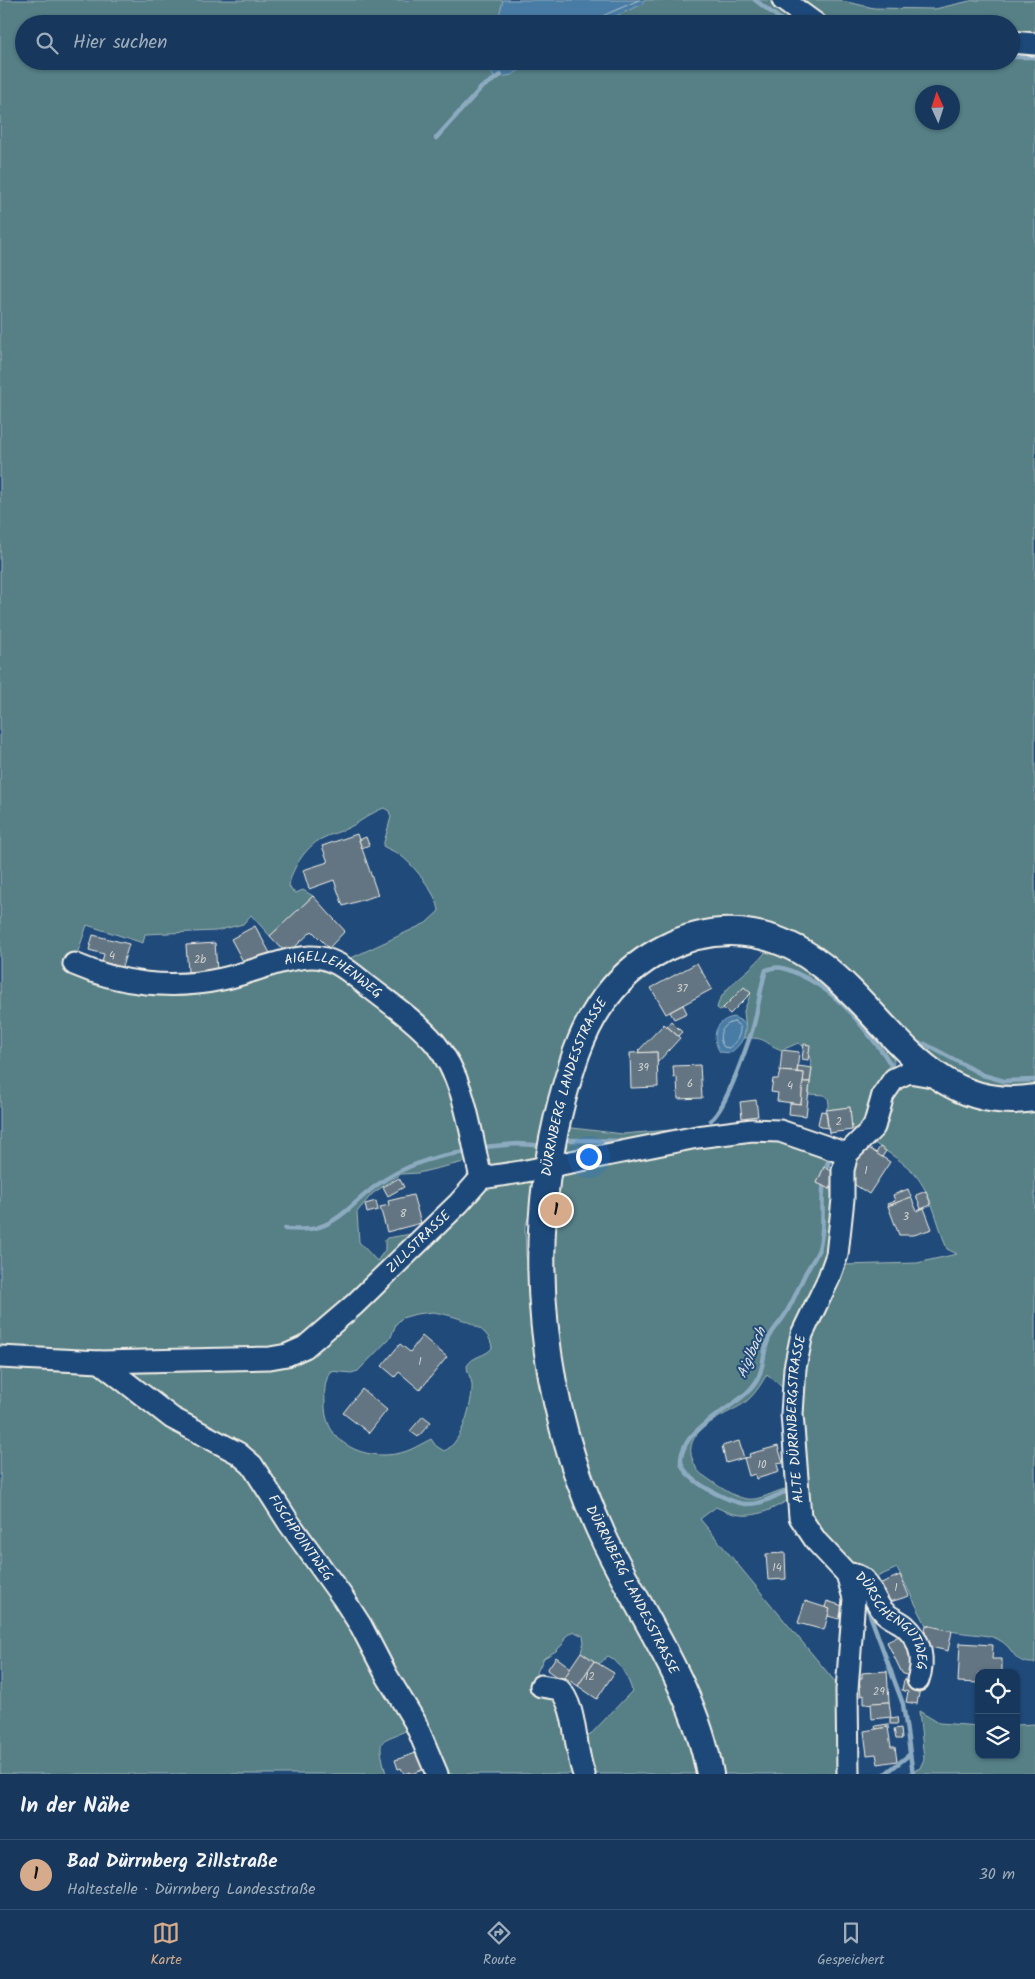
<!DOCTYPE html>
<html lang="de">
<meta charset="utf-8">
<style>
:root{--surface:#17385c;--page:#244365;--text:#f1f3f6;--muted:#9eacbb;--line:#365272;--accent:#d6ab8b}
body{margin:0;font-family:Kalam,sans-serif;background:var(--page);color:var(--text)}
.controls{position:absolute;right:15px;bottom:15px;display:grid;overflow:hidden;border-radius:10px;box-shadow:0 1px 4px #0004}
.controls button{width:45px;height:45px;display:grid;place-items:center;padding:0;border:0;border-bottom:1px solid var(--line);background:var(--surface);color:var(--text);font:25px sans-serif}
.compass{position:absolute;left:915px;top:85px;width:45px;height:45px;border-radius:50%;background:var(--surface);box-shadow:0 1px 4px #0004;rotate:357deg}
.you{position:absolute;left:588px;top:1156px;width:18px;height:18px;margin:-12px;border:4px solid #fff;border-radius:50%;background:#1a73e8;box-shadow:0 0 0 8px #1a73e833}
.badge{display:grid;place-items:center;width:32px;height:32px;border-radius:50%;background:var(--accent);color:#111;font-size:16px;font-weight:700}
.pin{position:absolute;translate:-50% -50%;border:2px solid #fff;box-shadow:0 1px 5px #0006}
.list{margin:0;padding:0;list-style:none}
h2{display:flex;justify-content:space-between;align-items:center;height:65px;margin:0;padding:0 20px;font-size:21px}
h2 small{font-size:16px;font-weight:400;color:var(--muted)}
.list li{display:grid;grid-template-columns:32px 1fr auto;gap:15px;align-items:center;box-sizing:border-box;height:70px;padding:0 20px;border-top:1px solid var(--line)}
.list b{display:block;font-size:19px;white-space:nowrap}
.list p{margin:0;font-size:16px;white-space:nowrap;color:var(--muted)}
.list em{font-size:16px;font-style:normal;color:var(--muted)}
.icon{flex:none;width:28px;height:28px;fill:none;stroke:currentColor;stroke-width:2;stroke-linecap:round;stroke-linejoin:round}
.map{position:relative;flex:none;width:1035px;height:1774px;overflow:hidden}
.search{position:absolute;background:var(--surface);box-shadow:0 1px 4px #0004;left:15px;right:15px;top:15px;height:55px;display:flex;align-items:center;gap:12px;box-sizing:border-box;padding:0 18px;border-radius:28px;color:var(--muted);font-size:19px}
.sheet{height:135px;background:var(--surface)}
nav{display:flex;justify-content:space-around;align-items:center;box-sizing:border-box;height:70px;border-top:1px solid var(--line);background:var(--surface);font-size:14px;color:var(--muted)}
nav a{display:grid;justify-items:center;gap:2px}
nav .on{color:var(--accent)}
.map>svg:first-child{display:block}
.green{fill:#577f86;stroke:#a6b8b7;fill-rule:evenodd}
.water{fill:#487ca5;stroke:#8dabc0}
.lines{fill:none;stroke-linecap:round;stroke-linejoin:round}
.shore{stroke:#afc2cd;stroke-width:1}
.stream{stroke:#8dabc0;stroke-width:4.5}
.building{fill:#637483;stroke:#f4f1e8}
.minor-casing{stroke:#f4f1e8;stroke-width:25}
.major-casing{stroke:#f4f1e8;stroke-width:30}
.minor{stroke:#1f4a7a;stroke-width:21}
.major{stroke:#1f4a7a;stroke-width:26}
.labels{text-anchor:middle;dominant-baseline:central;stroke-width:4;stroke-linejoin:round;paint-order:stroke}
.number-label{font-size:11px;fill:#d0d2cf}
.street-label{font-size:14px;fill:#f4f1e8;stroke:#1f4a7a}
.water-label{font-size:15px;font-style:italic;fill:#dadfde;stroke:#1f4a7a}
</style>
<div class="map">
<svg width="1035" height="1774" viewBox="0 0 1035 1774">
<rect width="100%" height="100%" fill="#1f4a7a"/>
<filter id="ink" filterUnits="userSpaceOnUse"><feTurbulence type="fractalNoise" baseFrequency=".02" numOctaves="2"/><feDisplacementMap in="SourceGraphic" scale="10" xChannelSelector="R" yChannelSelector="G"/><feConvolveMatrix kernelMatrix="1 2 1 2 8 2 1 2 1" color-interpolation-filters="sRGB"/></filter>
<g filter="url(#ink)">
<g class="green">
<path d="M 0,0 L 640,0 L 641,5 L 645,0 L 838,0 L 874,8 L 935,9 L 974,0 L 1035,0 L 1035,1083 L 1020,1088 L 987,1088 L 956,1075 L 911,1040 L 860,980 L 816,949 L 759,926 L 616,969 L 525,1227 L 526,1256 L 534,1282 L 536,1323 L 703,1774 L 589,1774 L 577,1730 L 589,1736 L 632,1691 C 630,1681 619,1660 608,1656 L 599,1664 L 581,1652 L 584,1642 L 583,1636 L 573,1631 L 565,1637 L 563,1644 L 556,1651 L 544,1658 L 529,1688 L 531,1692 L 546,1693 L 561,1703 L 580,1774 L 442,1774 L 412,1728 C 379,1744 376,1733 386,1774 L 0,1774 ZM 24,24 L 1011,24 L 1011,61 L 24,61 ZM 922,92 L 952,92 L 952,122 L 922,122 ZM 384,808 L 389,811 L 391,817 L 383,846 C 388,849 393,851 397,853 C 411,861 438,895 439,911 L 426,923 L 347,960 L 464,1091 L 388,1006 L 323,962 L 108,980 L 73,966 L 87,925 L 143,943 L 145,934 L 216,931 L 243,924 L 251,915 L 270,936 L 313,896 L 303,890 L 296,893 L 292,891 L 289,886 C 291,869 306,847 321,839 C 330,834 341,832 350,827 C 362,821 372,812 384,808 ZM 470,1159 L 465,1186 L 417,1233 L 387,1238 L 385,1240 L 385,1250 L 377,1261 L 359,1242 L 357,1212 L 372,1194 L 401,1174 L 418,1173 L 468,1161 ZM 433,1312 C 452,1315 491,1325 492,1348 C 485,1357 473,1355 467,1366 C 467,1373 471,1377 472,1384 C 473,1402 462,1444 444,1451 L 436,1446 L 431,1439 C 423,1443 415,1448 407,1451 C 373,1463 327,1448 325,1408 C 325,1391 323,1387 330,1371 L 351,1373 L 358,1371 L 391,1337 L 396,1324 L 402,1318 L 416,1314 Z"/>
<path d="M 766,951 L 801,961 L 893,1051 L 894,1063 L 860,1125 L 852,1130 L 850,1107 L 826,1110 L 829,1104 L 828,1098 L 824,1095 L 809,1094 L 812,1068 L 808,1049 L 798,1043 L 782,1050 C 762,1043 769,1037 743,1038 L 746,1030 L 744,1011 L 751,993 L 744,987 L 723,1008 L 720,1010 L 717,1008 C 721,986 754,970 766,951 Z"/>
<path d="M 912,1082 L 953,1096 L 1035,1106 L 1035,1663 C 1013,1664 1016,1651 1001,1641 C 990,1634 977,1635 964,1633 C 951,1632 938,1628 926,1625 L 897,1568 L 870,1580 L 848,1562 L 810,1525 L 783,1388 L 767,1374 C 760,1386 754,1396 743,1404 C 724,1416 680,1431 693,1461 C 696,1468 698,1472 704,1476 C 719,1486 740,1504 759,1498 C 771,1495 779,1489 792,1488 L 790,1499 C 763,1515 745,1522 716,1507 L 700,1519 L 842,1690 L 843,1774 L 717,1774 L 643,1592 L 575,1446 L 549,1284 L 557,1215 L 557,1190 L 559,1172 L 754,1134 L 830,1153 L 817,1183 L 830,1189 L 834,1201 L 843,1265 L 917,1263 L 957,1254 L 947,1249 C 937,1223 931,1189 910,1169 C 898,1158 882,1149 869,1139 L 898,1087 Z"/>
<polygon points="564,1127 623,1134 671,1130 671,1137 573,1154 564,1151"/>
<polygon points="919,1711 939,1723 979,1726 979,1755 1016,1755 1016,1725 1035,1724 1035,1774 915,1774 914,1771 920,1768 924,1759"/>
</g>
<g class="water">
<polygon points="503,0 645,0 641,5 597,24 497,24"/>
<polygon points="487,61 533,61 512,75 494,78"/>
<path d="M 734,1017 L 745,1023 C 747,1036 740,1046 730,1053 L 720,1052 C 710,1036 716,1020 734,1017 Z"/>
</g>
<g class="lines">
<g class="shore">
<polyline points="597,24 600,17 639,0"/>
<path d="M 734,1022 L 740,1026 C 741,1035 736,1043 729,1048 L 724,1047 C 716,1037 722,1024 734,1022 Z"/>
</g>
<g class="stream">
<polyline points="755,0 787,24"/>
<polyline points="1011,57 1035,57"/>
<polyline points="436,138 481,88 501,75"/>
<polyline points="919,1044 925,1044 983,1075 1004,1081 1035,1080"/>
<path d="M 711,1120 C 726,1108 744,1054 751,1034 C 758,1015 759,991 766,970 C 777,965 785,968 796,973 C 839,992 856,1018 884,1054 L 891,1065 L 888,1074"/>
<polyline points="570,1140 624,1141"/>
<polyline points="484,1147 517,1144 535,1145"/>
<polyline points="826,1173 828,1163 834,1156"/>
<path d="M 285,1229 C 295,1229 309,1231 319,1227 C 343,1219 357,1199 377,1185 C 403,1166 436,1155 467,1152"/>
<path d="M 791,1495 L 785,1492 C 772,1497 761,1505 746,1504 C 729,1503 679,1478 681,1459 C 684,1424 739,1409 756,1382 C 765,1368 762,1352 769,1338 C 773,1329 781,1322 786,1313 C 794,1300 799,1286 806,1272 C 810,1265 816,1257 819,1249 C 826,1226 820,1204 824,1181"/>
<polyline points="865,1601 903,1704 913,1774"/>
<polyline points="885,1774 909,1755"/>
</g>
</g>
<g class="building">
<polygon points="357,834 378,895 343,906 334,880 309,889 303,870 328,862 322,846"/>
<polygon points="366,837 369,845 362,848 359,840"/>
<polygon points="313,896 345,931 329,948 312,931 287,954 270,936"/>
<polygon points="255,926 270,953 246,967 231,939"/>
<polygon points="93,935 129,944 122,967 102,962 104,954 89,950"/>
<polygon points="215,943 217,970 188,972 186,945"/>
<polygon points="697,963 712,989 666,1014 651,988"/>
<polygon points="744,987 751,993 730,1014 723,1008"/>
<polygon points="683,1005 687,1013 674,1019 670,1012"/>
<polygon points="671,1021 682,1032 678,1036 667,1026"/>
<polygon points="664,1024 680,1038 657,1063 657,1052 641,1053 638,1051"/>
<polygon points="804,1044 810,1045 808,1060 802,1059"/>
<polygon points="782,1050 799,1052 797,1072 780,1071"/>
<polygon points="657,1052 658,1087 631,1088 630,1053"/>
<polygon points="700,1065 702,1098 678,1099 677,1077 674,1078 673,1066"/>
<polygon points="798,1066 812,1068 810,1082 803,1082 804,1073 797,1072"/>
<polygon points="780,1071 804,1073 801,1104 777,1101 778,1093 771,1092 773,1079 778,1079"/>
<polygon points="803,1082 810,1082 806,1116 789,1114 790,1103 801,1104"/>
<polygon points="756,1100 758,1116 742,1118 740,1102"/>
<polygon points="850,1107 852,1130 829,1133 826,1110"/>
<polygon points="821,1111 826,1112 828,1128 821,1127 818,1124"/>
<polygon points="864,1145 890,1162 869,1194 843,1177"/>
<polygon points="880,1147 886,1151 882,1157 876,1153"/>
<polygon points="824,1167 838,1174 830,1189 817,1183"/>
<polygon points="399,1178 404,1187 388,1196 383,1187"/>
<polygon points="908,1189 911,1197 888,1206 887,1204 895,1201 893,1195"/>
<polygon points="926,1191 931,1205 921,1209 916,1195"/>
<polygon points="413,1195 421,1223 387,1232 380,1207 389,1205 388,1201"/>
<polygon points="911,1197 917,1211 924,1208 932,1229 914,1235 899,1235 888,1206"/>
<polygon points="376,1201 378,1210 367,1213 365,1204"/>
<polygon points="422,1336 447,1357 420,1390 399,1372 395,1377 382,1366 400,1344 410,1352"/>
<polygon points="362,1389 387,1410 369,1433 343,1413"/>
<polygon points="423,1416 431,1422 418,1437 410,1431"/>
<polygon points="739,1441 744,1458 726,1463 722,1446"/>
<polygon points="778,1446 783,1463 777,1464 779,1472 756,1479 755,1474 749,1476 744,1458 750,1457 749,1454"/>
<polygon points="785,1553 786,1579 768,1580 766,1554"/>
<polygon points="900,1575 909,1596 887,1603 879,1584"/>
<polygon points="805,1601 830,1609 824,1630 798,1623"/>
<polygon points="827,1601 843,1606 839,1619 828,1616 830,1609 825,1607"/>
<polygon points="926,1625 952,1631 948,1651 922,1645"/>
<polygon points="907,1632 914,1674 910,1677 902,1673 887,1642"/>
<polygon points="960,1643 993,1645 992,1659 1002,1659 1002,1673 979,1673 979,1683 958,1682"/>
<polygon points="581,1652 594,1661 578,1686 564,1677"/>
<polygon points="556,1657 571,1668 562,1681 547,1670"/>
<polygon points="594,1661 614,1673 597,1699 578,1686"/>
<polygon points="887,1671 889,1702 864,1704 864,1695 861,1696 859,1678 862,1678 862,1673"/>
<polygon points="904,1680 921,1683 917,1704 906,1702 908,1692 902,1690"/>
<polygon points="889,1702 891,1717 872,1719 871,1703"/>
<polygon points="897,1717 898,1724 890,1724 890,1718"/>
<polygon points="888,1724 888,1727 876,1729 875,1726"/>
<polygon points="888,1727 891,1747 895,1747 897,1761 878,1764 876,1754 867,1755 864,1731"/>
<polygon points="901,1728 902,1739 896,1739 894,1729"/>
<polygon points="422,1751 428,1768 411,1774 410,1772 404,1774 401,1768 398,1769 395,1760"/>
</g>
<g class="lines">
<defs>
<g id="minor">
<polyline points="783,0 816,24"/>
<polyline points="1011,42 1035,44"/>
<path id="s1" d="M 74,964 C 120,984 172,990 222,979 C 251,973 279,959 310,957 C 334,956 351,973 369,987 C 391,1004 416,1021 435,1043 C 466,1080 470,1133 481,1178"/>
<path id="s2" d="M 0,1357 L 100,1362 L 270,1358 L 287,1355 L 305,1347 L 354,1305 L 459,1203 L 481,1178 L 521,1172 L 697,1137 L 752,1130 L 780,1131 L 847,1154"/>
<path id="s3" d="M 100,1362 L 172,1418 L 238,1453 L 252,1465 L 289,1523 L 343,1598 L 361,1626 L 387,1676 L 415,1722 L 437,1774"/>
<path id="s4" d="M 847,1574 C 870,1573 870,1596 883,1611 C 889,1618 898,1620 905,1626 C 921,1640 925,1661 918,1680"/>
<path d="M 541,1686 L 559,1689 C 577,1706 574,1750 584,1774"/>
<path id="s5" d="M 848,1774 L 847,1690 L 854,1598 L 847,1574 L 816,1541 L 800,1517 L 792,1414 L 795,1368 L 802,1334 L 828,1280 L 837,1255 L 843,1199 L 843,1170 L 847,1154 L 874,1127 L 883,1095 L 894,1079 L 909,1072 L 938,1077"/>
</g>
<g id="major">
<path id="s6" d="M 710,1774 C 695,1689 643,1619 606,1543 C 540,1406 523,1247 562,1100 C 571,1068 580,1035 599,1007 C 631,958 692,923 753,934 C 873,954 901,1120 1035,1098"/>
</g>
</defs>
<use href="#minor" class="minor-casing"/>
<use href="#major" class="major-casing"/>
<use href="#minor" class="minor"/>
<use href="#major" class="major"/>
</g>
</g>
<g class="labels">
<g class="number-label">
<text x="112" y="956">4</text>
<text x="200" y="960">2b</text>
<text x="682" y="989">37</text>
<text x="643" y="1068">39</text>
<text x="690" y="1084">6</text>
<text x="790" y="1086">4</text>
<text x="839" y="1122">2</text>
<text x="866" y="1171">1</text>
<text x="403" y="1214">8</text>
<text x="906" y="1217">3</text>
<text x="420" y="1362">1</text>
<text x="762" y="1465">10</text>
<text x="777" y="1568">14</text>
<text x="896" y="1588">1</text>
<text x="590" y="1677">12</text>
<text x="879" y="1692">29</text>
</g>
<g class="street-label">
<text stroke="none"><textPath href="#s1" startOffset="270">AIGELLEHENWEG</textPath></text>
<text stroke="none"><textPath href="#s6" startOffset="725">DÜRRNBERG LANDESSTRASSE</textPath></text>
<text stroke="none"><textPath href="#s2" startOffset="462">ZILLSTRASSE</textPath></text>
<text stroke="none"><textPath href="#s5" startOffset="374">ALTE DÜRRNBERGSTRASSE</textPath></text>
<text stroke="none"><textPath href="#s3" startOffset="272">FISCHPOINTWEG</textPath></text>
<text transform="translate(632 1590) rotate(63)">DÜRRNBERG LANDESSTRASSE</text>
<text stroke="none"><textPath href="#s4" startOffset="70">DÜRSCHENGUTWEG</textPath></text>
</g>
<g class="water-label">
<text transform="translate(752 1353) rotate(-67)">Aiglbach</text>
</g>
</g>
</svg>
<div class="controls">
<button><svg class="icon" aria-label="locate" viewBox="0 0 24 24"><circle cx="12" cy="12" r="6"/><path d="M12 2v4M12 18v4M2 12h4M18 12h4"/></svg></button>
<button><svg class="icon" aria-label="layers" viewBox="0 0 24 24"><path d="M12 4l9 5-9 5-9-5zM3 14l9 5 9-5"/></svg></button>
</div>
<svg class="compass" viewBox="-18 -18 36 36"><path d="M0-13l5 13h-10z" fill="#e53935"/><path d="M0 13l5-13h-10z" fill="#9eacbb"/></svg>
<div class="you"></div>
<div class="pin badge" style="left:556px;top:1210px">1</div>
<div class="search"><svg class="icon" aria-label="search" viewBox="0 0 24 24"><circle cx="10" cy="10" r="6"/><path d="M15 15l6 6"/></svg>Hier suchen</div>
</div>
<section class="sheet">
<h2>In der Nähe<small></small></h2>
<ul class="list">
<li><span class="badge">1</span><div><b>Bad Dürrnberg Zillstraße</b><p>Haltestelle · Dürrnberg Landesstraße</p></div><em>30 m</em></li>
</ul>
</section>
<nav>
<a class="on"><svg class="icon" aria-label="map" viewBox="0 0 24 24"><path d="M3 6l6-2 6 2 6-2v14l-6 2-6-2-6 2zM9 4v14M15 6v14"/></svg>Karte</a>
<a><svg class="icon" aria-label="directions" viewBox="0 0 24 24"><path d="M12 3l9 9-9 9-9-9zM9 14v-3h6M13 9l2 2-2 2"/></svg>Route</a>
<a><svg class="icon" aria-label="saved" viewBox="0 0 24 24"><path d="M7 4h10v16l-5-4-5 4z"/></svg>Gespeichert</a>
</nav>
